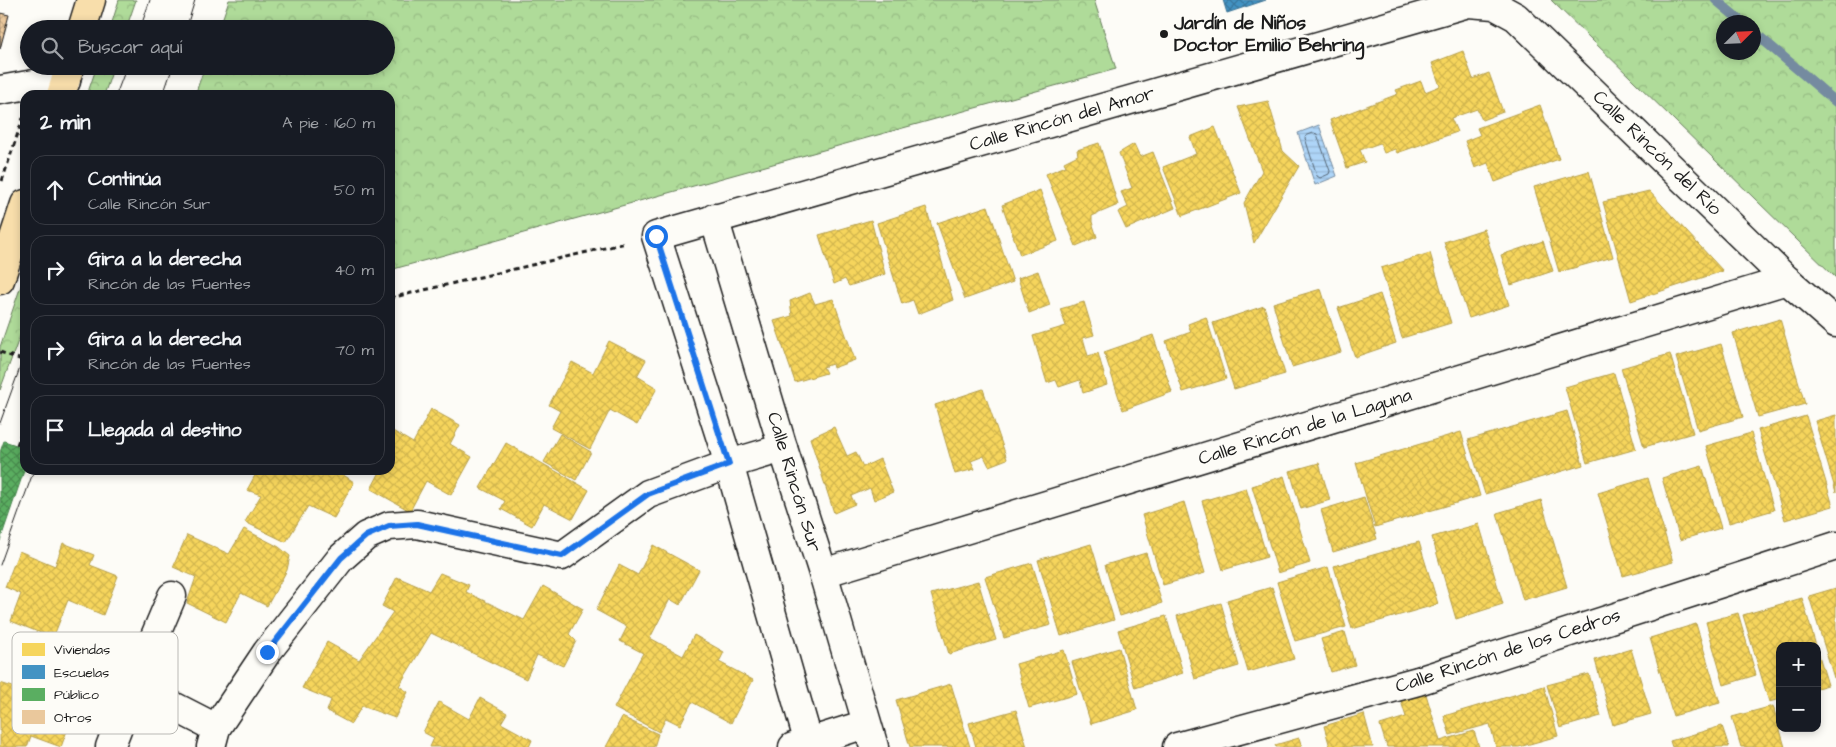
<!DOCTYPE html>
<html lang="es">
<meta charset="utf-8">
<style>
:root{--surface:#171b24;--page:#242831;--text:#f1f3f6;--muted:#9ea1a6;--line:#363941}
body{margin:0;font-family:"Architects Daughter",sans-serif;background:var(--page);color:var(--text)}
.controls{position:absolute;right:15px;bottom:15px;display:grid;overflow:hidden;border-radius:10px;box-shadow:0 2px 8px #0003}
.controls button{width:45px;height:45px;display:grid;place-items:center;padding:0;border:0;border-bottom:1px solid var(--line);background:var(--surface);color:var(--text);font:25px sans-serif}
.compass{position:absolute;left:1716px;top:15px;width:45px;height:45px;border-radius:50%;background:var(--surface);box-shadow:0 2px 8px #0003;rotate:66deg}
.stop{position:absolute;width:15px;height:15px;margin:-11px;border:4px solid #1a73e8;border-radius:50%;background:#fff}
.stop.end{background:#1a73e8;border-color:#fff;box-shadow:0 1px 5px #0008}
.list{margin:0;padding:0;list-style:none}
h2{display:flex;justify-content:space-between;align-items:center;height:65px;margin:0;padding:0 20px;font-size:21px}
h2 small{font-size:16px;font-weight:400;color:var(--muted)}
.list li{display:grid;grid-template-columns:32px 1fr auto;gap:15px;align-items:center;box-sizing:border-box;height:70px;margin:0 10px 10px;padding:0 10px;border:1px solid var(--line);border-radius:15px}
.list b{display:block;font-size:19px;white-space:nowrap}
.list p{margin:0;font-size:16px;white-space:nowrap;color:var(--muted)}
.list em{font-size:16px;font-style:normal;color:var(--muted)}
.icon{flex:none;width:28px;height:28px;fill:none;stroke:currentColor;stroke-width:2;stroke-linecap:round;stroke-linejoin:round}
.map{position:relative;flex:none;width:1836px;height:747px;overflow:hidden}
.search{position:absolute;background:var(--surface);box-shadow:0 2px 8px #0003;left:20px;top:20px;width:375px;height:55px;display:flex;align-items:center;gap:12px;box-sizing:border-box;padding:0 18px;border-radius:28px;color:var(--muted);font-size:19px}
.panel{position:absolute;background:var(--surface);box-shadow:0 2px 8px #0003;left:20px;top:90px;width:375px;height:385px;border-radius:15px}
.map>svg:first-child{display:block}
.forest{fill:url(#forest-crowns);stroke:#667c5a;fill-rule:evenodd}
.water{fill:url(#water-rules);stroke:#748ba0}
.homes{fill:url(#homes-cross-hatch);stroke:#b59e49}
.schools{fill:url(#schools-cross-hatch);stroke:#376f91}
.public{fill:url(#public-cross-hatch);stroke:#47824c}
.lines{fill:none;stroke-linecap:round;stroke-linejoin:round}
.shore{stroke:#566674;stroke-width:1}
.stream{stroke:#748ba0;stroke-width:10}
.building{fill:url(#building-cross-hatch);stroke:#1c1c1c}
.minor-casing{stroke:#1c1c1c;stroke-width:31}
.major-casing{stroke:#1c1c1c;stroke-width:31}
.path{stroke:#1c1c1c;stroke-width:3;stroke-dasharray:5 4;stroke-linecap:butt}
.minor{stroke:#fdfcf7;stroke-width:28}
.major{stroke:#f8deab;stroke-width:28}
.tram{stroke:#1c1c1c;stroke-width:1}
.path-bridge{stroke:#1c1c1c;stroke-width:3;stroke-dasharray:5 4;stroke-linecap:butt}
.route{stroke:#1a73e8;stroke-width:6}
.poi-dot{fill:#1c1c1c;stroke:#fdfcf7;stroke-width:2}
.labels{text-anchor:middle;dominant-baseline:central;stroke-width:5;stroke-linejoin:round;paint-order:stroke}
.poi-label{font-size:19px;font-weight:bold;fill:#1c1c1c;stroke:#fdfcf7;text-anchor:start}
.street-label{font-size:19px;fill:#1c1c1c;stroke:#fdfcf7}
.key{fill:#fdfcf7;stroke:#bab9b5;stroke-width:1}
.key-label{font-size:14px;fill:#1c1c1c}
</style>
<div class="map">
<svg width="1836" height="747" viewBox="0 0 1836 747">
<defs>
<pattern id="forest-crowns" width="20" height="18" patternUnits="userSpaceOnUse" patternTransform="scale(1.25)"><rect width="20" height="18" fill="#afdb99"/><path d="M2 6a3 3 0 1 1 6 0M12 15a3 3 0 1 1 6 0" fill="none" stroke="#96bb83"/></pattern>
<pattern id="water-rules" width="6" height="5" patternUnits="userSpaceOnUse" patternTransform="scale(1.25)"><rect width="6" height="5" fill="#aed5f8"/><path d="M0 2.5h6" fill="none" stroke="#95b6d4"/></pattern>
<pattern id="homes-cross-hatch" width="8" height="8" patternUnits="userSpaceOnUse" patternTransform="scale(1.25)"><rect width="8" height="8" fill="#f6d55c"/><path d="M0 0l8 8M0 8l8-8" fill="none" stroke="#d2b64f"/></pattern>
<pattern id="schools-cross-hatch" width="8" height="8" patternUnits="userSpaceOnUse" patternTransform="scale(1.25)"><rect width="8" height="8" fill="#4393c3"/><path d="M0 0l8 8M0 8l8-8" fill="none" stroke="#37779e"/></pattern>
<pattern id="public-cross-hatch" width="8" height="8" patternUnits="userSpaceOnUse" patternTransform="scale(1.25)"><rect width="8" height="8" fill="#5aae61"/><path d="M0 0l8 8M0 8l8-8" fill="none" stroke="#4a8d4f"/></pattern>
<pattern id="building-cross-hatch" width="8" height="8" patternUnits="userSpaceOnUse" patternTransform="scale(1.25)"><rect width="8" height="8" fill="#eac89c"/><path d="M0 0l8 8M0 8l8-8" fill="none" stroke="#c8ab86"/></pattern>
</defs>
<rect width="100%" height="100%" fill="#fdfcf7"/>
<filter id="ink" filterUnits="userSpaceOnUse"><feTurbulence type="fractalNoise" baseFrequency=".02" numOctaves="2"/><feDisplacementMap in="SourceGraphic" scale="10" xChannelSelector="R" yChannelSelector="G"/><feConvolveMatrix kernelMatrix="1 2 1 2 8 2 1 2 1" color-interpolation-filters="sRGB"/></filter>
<g filter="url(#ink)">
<g class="forest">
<polygon points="119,0 136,0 126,29 110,29"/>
<polygon points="229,0 1094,0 1116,69 390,270 390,95 195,95 205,66 386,66 386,29 219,29"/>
<path d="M 1551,0 L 1836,0 L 1836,278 ZM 1724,22 L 1754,22 L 1754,52 L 1724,52 Z"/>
<polygon points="97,66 114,66 104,95 87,95"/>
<polygon points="25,274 25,322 0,390 0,347"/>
</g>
<polygon class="water" points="1319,125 1337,176 1315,185 1298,133"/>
<g class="homes">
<polygon points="1463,51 1473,79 1489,73 1503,112 1482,120 1477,109 1451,118 1457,132 1397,153 1395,149 1384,153 1380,143 1360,150 1365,162 1347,168 1330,120 1398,94 1396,90 1421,81 1425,92 1440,86 1432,63"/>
<polygon points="1268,101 1283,151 1299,166 1254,243 1244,203 1262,171 1238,107"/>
<polygon points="1540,105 1559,159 1495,182 1488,163 1475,168 1465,141 1480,135 1477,128"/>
<polygon points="1215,127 1241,193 1182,216 1163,167 1196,154 1190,137"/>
<polygon points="1099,143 1118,205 1092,216 1092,222 1097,237 1076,246 1046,174 1066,166 1064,162 1078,155 1077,150"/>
<polygon points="1134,144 1140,157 1153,152 1175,208 1126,229 1118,212 1128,207 1121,192 1132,188 1119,153"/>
<polygon points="1589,171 1613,257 1559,272 1534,187"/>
<polygon points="1040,190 1058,241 1020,255 1002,205"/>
<polygon points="1649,191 1723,271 1631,301 1603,202"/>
<polygon points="988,206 1013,282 965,299 937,223"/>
<polygon points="926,207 953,300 918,314 913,300 902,304 877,223"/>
<polygon points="871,220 885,274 849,286 845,279 834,284 819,235"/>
<polygon points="1484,229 1509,305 1469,318 1444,242"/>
<polygon points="1543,241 1553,271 1511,285 1501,255"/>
<polygon points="1430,253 1451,323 1402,338 1381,268"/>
<polygon points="1038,271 1050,305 1029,313 1018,278"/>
<polygon points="1321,289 1341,352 1292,367 1273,303"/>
<polygon points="810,293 815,304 833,299 855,360 833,368 832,364 823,367 826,373 795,382 774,321 792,316 790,301"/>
<polygon points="1380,294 1396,343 1355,357 1338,308"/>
<polygon points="1084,302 1094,335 1083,338 1088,356 1098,353 1107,385 1083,393 1080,380 1059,387 1056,380 1047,383 1033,336 1066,326 1060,309"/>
<polygon points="1264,306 1285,374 1234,389 1213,323"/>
<polygon points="1206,317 1226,379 1183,392 1166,341 1191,332 1188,324"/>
<polygon points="1780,319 1805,404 1758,417 1733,333"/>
<polygon points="1153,335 1172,392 1123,410 1104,352"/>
<polygon points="609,341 646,360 637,376 657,388 637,425 610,410 590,449 551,428 560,411 549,405 572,362 593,373"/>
<polygon points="1721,344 1743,417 1698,430 1676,357"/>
<polygon points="1670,354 1693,433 1644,447 1621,368"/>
<polygon points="1614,373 1636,449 1587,463 1565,387"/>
<polygon points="983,389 1007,459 989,466 984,456 971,461 975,469 955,474 935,405"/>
<polygon points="431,409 460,425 450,444 472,457 451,495 426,481 410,511 371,489 380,472 375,470 390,470 391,430 413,443"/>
<polygon points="1567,411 1583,465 1485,494 1468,440"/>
<polygon points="1836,415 1836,492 1815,421"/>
<polygon points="1806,416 1833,506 1785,520 1758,430"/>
<polygon points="834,427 847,456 856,452 863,467 880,459 893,492 874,500 870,488 851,496 855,504 834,513 810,438"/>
<polygon points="1461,432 1480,496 1375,527 1356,463"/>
<polygon points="1751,433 1774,510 1729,523 1706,446"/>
<polygon points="560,434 591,452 576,480 544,462"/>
<polygon points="506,443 589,490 573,519 544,504 532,526 501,509 505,501 480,488"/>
<polygon points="1319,463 1330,500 1301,509 1290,471"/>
<polygon points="1702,466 1721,528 1680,540 1662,478"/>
<polygon points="258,470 336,470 354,482 334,518 308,506 286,542 245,522 261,495 247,490"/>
<polygon points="1284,476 1310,563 1278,573 1252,486"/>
<polygon points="1648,478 1673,562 1623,576 1598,493"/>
<polygon points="1246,488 1267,557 1223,570 1202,501"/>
<polygon points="1364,497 1377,539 1333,552 1321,510"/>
<polygon points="1541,500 1567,587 1523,600 1497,513"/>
<polygon points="1184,502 1205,573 1163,585 1142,515"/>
<polygon points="1479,524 1503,604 1456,619 1432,537"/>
<polygon points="244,529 279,547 290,556 287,570 267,606 241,593 226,622 187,603 196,577 173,567 187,535 229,554"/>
<polygon points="1419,542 1438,604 1352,629 1334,566"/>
<polygon points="63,543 94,555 90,565 118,576 103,615 68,600 53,638 11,621 21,594 5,587 19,551 55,566"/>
<polygon points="1091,544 1114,620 1061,636 1038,560"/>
<polygon points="653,545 699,570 680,605 670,599 650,638 683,656 694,635 724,652 719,662 753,680 731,723 692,702 680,725 666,718 659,732 614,708 643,653 620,641 627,627 596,610 619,565 638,575"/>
<polygon points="1146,553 1162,603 1120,616 1105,565"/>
<polygon points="1032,563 1051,625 1004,638 985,577"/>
<polygon points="1328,567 1346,627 1295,641 1277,582"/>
<polygon points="440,573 469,585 466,592 524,620 543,586 583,609 569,634 576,641 563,666 537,655 526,679 431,633 399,686 408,692 395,718 362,706 351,724 327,711 331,700 302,688 327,642 359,660 393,612 382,606 397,577 429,591"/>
<polygon points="978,581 996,640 949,654 931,594"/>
<polygon points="1272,587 1294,659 1248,672 1227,600"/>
<polygon points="1836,588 1836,678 1834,678 1809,596"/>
<polygon points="1802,598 1816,646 1780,646 1780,699 1769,702 1743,615"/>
<polygon points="1221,603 1239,666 1195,679 1177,616"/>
<polygon points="1738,613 1756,675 1724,685 1706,622"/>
<polygon points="1166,616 1183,673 1135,688 1118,630"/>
<polygon points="1696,624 1720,703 1673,716 1650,638"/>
<polygon points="1345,632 1355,665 1331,672 1321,639"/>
<polygon points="1119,648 1137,710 1091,724 1072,662"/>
<polygon points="1631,649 1651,714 1613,725 1595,660"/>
<polygon points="1817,649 1828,685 1817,688"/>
<polygon points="1064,650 1077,694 1029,708 1016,664"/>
<polygon points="24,667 48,676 48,687 79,698 61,747 31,736 27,747 0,747 0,683 16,688"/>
<polygon points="1589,674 1601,716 1560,728 1547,685"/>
<polygon points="951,684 970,747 910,747 896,700"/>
<polygon points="1544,686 1558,736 1519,747 1496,747 1490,724 1450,735 1444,716"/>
<polygon points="1425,691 1440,741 1474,731 1479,747 1387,747 1380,725 1406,717 1400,698"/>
<polygon points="480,698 507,713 501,723 532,740 529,747 430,747 434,738 423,732 439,702 469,719"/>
<polygon points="1773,706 1785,747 1741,747 1732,717"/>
<polygon points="1016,710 1027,747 976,747 969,723"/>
<polygon points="1364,714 1373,747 1330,747 1324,726"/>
<polygon points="622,717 658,734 654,747 606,747"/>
<polygon points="1722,726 1729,747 1672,747 1670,741"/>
<polygon points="1299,738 1302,747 1276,747 1275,745"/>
</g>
<polygon class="schools" points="1223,0 1266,0 1227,13"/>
<polygon class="public" points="4,441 25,448 25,468 0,541 0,452"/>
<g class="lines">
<polygon class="shore" points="1314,133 1317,134 1330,171 1329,174 1320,178 1317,176 1305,138 1306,136"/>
<g class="stream">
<polyline points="1716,0 1742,22"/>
<polyline points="1754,32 1836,102"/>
</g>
</g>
<polygon class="building" points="0,13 9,15 0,49"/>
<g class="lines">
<defs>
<g id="minor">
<polyline points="0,90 34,84 66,81"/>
<polyline points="714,218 783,448 823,573 874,747"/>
<polyline points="823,573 1787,280"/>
<polyline points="134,686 216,728"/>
<polyline points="110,747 134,686 172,596"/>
<polyline points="211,747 216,728 267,652 341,558 366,536 389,526 417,524 562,556 648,494 729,464 783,448"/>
<polyline points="793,747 866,724"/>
<polyline points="810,747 729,464 656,236 1468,3 1494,5 1516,17 1787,280 1836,323"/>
<polyline points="1177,747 1418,681 1836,546"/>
</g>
<g id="major">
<polyline points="82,29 91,0"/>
<polyline points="61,95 70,66"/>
<polyline points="0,280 25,204"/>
</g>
</defs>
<use href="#minor" class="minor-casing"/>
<use href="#major" class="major-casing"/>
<g class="path">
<polyline points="2,181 23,118"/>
<polyline points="390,298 626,243"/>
<polyline points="17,445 25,422"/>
</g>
<use href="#minor" class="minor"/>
<use href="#major" class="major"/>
<g class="tram">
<polyline points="140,29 150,0"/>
<polyline points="186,29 195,0"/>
<polyline points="116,95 127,66"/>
<polyline points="163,95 173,66"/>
<polyline points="0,423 25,354"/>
<polyline points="0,565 34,470"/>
</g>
<polyline class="path-bridge" points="0,352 25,361"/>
</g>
</g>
<g class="lines" filter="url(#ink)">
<polyline class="route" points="267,652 341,558 366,536 389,526 417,524 562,556 648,494 729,464 656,236"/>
</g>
<circle class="poi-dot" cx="1164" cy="34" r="5"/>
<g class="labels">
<g class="poi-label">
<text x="1174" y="23">Jardín de Niños<tspan x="1174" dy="22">Doctor Emilio Behring</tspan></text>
</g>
<g class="street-label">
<text transform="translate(1062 119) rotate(-16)">Calle Rincón del Amor</text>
<text transform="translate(1657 153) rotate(44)">Calle Rincón del Río</text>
<text transform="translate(1305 427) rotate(-17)">Calle Rincón de la Laguna</text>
<text transform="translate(794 482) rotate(73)">Calle Rincón Sur</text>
<text transform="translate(1508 651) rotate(-18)">Calle Rincón de los Cedros</text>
</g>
</g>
<rect x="12" y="632" width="166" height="102" rx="8" class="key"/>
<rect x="22" y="643" width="23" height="13" fill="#f6d55c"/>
<rect x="22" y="665" width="23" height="14" fill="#4393c3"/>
<rect x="22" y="688" width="23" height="13" fill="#5aae61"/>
<rect x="22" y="710" width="23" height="14" fill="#eac89c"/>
<g class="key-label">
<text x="54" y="654">Viviendas</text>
<text x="54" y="677">Escuelas</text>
<text x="54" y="699">Público</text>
<text x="54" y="722">Otros</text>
</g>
</svg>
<div class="controls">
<button>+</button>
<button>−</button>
</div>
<svg class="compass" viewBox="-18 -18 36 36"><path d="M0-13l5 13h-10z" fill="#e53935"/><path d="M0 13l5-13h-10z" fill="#9ea1a6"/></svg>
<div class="stop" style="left:656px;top:236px"></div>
<div class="stop end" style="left:267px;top:652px"></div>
<div class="search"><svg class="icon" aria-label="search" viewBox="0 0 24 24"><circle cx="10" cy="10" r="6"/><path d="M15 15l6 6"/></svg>Buscar aquí</div>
<section class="panel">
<h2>2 min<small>A pie · 160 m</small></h2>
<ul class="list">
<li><svg class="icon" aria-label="ahead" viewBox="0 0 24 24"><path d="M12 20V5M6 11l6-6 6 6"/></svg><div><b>Continúa</b><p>Calle Rincón Sur</p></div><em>50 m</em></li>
<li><svg class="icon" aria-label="right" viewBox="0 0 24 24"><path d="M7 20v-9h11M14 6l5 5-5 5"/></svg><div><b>Gira a la derecha</b><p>Rincón de las Fuentes</p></div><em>40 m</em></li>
<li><svg class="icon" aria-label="right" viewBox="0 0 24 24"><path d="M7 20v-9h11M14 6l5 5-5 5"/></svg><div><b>Gira a la derecha</b><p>Rincón de las Fuentes</p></div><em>70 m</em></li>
<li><svg class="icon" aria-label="arrive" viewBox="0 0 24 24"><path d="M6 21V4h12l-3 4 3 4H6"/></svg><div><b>Llegada al destino</b></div></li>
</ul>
</section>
</div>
